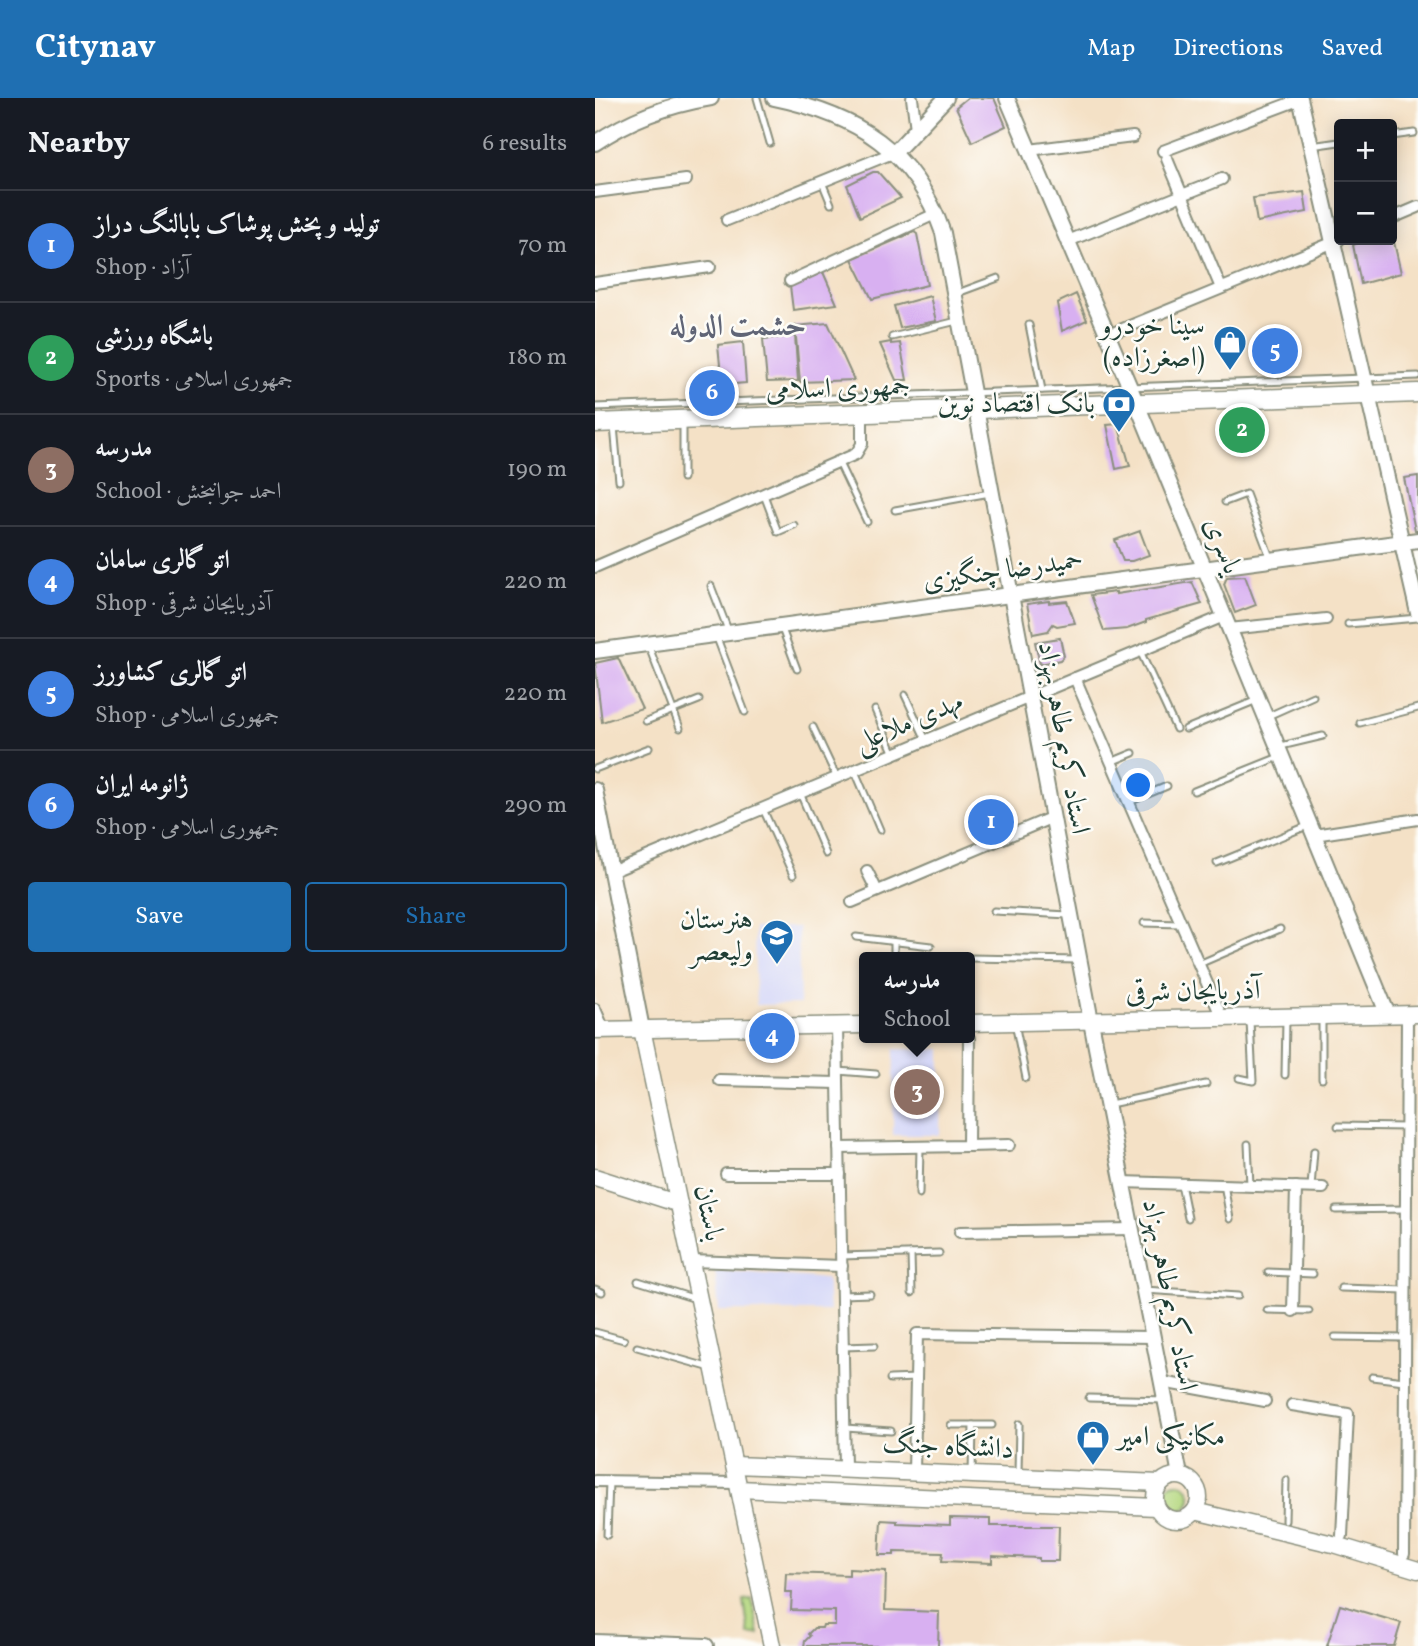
<!DOCTYPE html>
<meta charset="utf-8">
<style>
:root{--surface:#171b24;--page:#20242c;--text:#f1f3f6;--muted:#9ea1a6;--line:#363941;--accent:#1f6fb2}
body{margin:0;font-family:Vollkorn,Amiri,serif;background:var(--page);color:var(--text)}
.controls{position:absolute;right:21px;top:21px;display:grid;overflow:hidden;border-radius:7px;box-shadow:0 4px 18px #0003}
.controls button{width:63px;height:63px;display:grid;place-items:center;padding:0;border:0;border-bottom:2px solid var(--line);background:var(--surface);color:var(--text);font:35px sans-serif}
.you{position:absolute;left:544px;top:688px;width:24px;height:24px;margin:-18px;border:5px solid #fff;border-radius:50%;background:#1a73e8;box-shadow:0 0 0 10px #1a73e833}
.badge{display:grid;place-items:center;width:46px;height:46px;border-radius:50%;background:var(--accent);color:#fff;font-size:23px;font-weight:700}
.pin{position:absolute;translate:-50% -50%;border:4px solid #fff;box-shadow:0 2px 7px #0006}
.popup{position:absolute;left:264px;top:854px;width:116px;height:91px;box-sizing:border-box;display:grid;place-content:center;border-radius:7px;background:var(--surface);filter:drop-shadow(0 2px 5px #0005);font-size:23px;white-space:nowrap;color:var(--muted)}
.popup b{font-size:26px;color:var(--text)}
.popup::after{content:'';position:absolute;left:50%;top:100%;margin-left:-14px;border:14px solid transparent;border-top-color:var(--surface)}
.list{margin:0;padding:0;list-style:none}
h2{display:flex;justify-content:space-between;align-items:center;height:91px;margin:0;padding:0 28px;font-size:30px}
h2 small{font-size:23px;font-weight:400;color:var(--muted)}
.list li{display:grid;grid-template-columns:46px 1fr auto;gap:21px;align-items:center;box-sizing:border-box;height:112px;padding:0 28px;border-top:2px solid var(--line)}
.list b{display:block;font-size:26px;white-space:nowrap}
.list p{margin:0;font-size:23px;white-space:nowrap;color:var(--muted)}
.list em{font-size:23px;font-style:normal;color:var(--muted)}
.actions{display:flex;gap:14px;padding:21px 28px}
.actions a{flex:1;padding:16px 0;border:2px solid var(--accent);border-radius:7px;text-align:center;font-size:24px;color:var(--accent)}
.actions .main{background:var(--accent);color:#fff}
.map{position:relative;flex:none;width:823px;height:1548px;overflow:hidden}
header{display:flex;align-items:center;gap:42px;box-sizing:border-box;height:98px;padding:0 35px;background:var(--accent);color:#fff}
header strong{font-size:33px}
nav{display:flex;gap:38px;margin-inline-start:auto;font-size:24px}
main{display:flex}
aside{flex:1;background:var(--surface)}
.map>svg:first-child{display:block}
.built{fill:#d6d8f8}
.green{fill:#b5d880;stroke:#6a8a5a;stroke-width:2}
.building{fill:#d8b0f1}
.lines{fill:none;stroke-linecap:round;stroke-linejoin:round}
.service-casing{stroke:#8a8f7d;stroke-width:9}
.minor-casing{stroke:#8a8f7d;stroke-width:14}
.tertiary-casing{stroke:#8a8f7d;stroke-width:18}
.secondary-casing{stroke:#8a8f7d;stroke-width:19}
.primary-casing{stroke:#8a8f7d;stroke-width:21}
.service{stroke:#fff;stroke-width:5}
.minor{stroke:#fff;stroke-width:10}
.tertiary{stroke:#fff;stroke-width:14}
.secondary{stroke:#fff;stroke-width:16}
.primary{stroke:#fff;stroke-width:18}
.labels{text-anchor:middle;dominant-baseline:central;stroke-width:5;stroke-linejoin:round;paint-order:stroke}
.poi-label{font-size:28px;fill:#1f3d34;stroke:#fdfcf7;text-anchor:end}
.street-label{font-size:28px;fill:#1f3d34;stroke:#fdfcf7}
.neighbourhood-label{font-size:30px;font-weight:bold;fill:#606576;stroke:#fdfcf7}
</style>
<header>
<strong>Citynav</strong>
<nav><a>Map</a><a>Directions</a><a>Saved</a></nav>
</header>
<main>
<aside>
<h2>Nearby<small>6 results</small></h2>
<ul class="list">
<li><span class="badge" style="background:#3f7fe0">1</span><div><b>تولید و پخش پوشاک بابالنگ دراز</b><p>Shop · آزاد</p></div><em>70 m</em></li>
<li><span class="badge" style="background:#2e9e5b">2</span><div><b>باشگاه ورزشی</b><p>Sports · جمهوری اسلامی</p></div><em>180 m</em></li>
<li><span class="badge" style="background:#8d6e63">3</span><div><b>مدرسه</b><p>School · احمد جوانبخش</p></div><em>190 m</em></li>
<li><span class="badge" style="background:#3f7fe0">4</span><div><b>اتو گالری سامان</b><p>Shop · آذربایجان شرقی</p></div><em>220 m</em></li>
<li><span class="badge" style="background:#3f7fe0">5</span><div><b>اتو گالری کشاورز</b><p>Shop · جمهوری اسلامی</p></div><em>220 m</em></li>
<li><span class="badge" style="background:#3f7fe0">6</span><div><b>ژانومه ایران</b><p>Shop · جمهوری اسلامی</p></div><em>290 m</em></li>
</ul>
<div class="actions"><a class="main">Save</a><a>Share</a></div>
</aside>
<div class="map">
<svg width="823" height="1548" viewBox="0 0 823 1548">
<rect width="100%" height="100%" fill="#fdfcf7"/>
<filter id="ink" filterUnits="userSpaceOnUse"><feTurbulence type="fractalNoise" baseFrequency=".0143" numOctaves="2"/><feDisplacementMap in="SourceGraphic" scale="14" xChannelSelector="R" yChannelSelector="G"/><feConvolveMatrix kernelMatrix="1 2 1 2 8 2 1 2 1" color-interpolation-filters="sRGB"/></filter>
<filter id="wash" filterUnits="userSpaceOnUse"><feTurbulence type="fractalNoise" baseFrequency=".00686" numOctaves="4" result="noise"/><feDisplacementMap in="SourceGraphic" scale="28" xChannelSelector="R" yChannelSelector="G"/><feGaussianBlur stdDeviation="1.57" result="paint"/><feColorMatrix in="noise" values="0 0 0 0 0 0 0 0 0 0 0 0 0 0 0 0 0 1.4 0 .05"/><feComposite in="paint" operator="in"/></filter>
<g filter="url(#wash)">
<rect width="100%" height="100%" fill="#f4e1c6"/>
<g class="built">
<polygon points="203,829 205,906 161,907 159,830"/>
<polygon points="299,951 346,951 345,1037 298,1037"/>
<polygon points="120,1172 232,1181 234,1213 124,1213"/>
</g>
<g class="green">
<circle cx="582" cy="1399" r="14"/>
<polygon points="157,1501 164,1536 154,1537 149,1502"/>
</g>
<g id="blocks">
<g class="building">
<polygon points="372,0 399,0 411,28 377,44 361,9"/>
<polygon points="278,74 283,74 306,100 265,119 252,87"/>
<polygon points="709,94 712,114 662,124 658,100"/>
<polygon points="319,134 322,136 332,187 277,201 257,161"/>
<polygon points="797,135 806,175 766,186 758,147 770,142 797,142"/>
<polygon points="228,174 242,206 198,212 195,188"/>
<polygon points="481,196 492,222 467,233 462,205"/>
<polygon points="335,198 341,223 305,230 299,208"/>
<polygon points="233,225 259,282 205,284 200,228"/>
<polygon points="200,238 203,283 172,284 168,241"/>
<polygon points="148,244 151,285 127,287 123,247"/>
<polygon points="296,244 296,246 305,245 312,282 301,282 285,246"/>
<polygon points="523,326 535,368 521,371 512,327"/>
<polygon points="823,378 823,432 820,432 809,380"/>
<polygon points="545,433 554,457 537,463 528,463 520,442"/>
<polygon points="650,478 661,507 640,515 629,486 632,479"/>
<polygon points="597,484 607,506 551,522 551,524 532,531 509,533 496,497 521,494 521,496"/>
<polygon points="454,503 454,505 472,503 480,525 462,528 458,526 453,533 438,536 432,506"/>
<polygon points="465,540 469,558 465,562 445,566 440,544"/>
<polygon points="23,560 47,611 7,624 0,565"/>
<polygon points="355,1420 395,1421 395,1428 464,1428 463,1463 444,1463 444,1460 397,1458 397,1465 347,1463 348,1455 299,1454 299,1457 284,1457 286,1422 302,1423 302,1425 355,1427"/>
<polygon points="254,1471 291,1473 290,1512 344,1514 343,1548 209,1548 210,1543 215,1538 213,1536 219,1530 227,1530 228,1527 240,1527 240,1513 196,1512 197,1494 190,1494 191,1475 254,1477"/>
<polygon points="745,1507 806,1525 799,1548 732,1548"/>
</g>
</g>
</g>
<g filter="url(#ink)">
<use href="#blocks" fill-opacity="0" stroke="#8a8f7d" stroke-width="2"/>
<g class="lines">
<defs>
<g id="service">
<polyline points="162,0 175,45"/>
<polyline points="797,38 819,35"/>
<polyline points="716,48 744,44"/>
<polyline points="227,84 236,106"/>
<polyline points="360,196 403,180"/>
<polyline points="434,227 447,292"/>
<polyline points="297,239 362,223"/>
<polyline points="0,309 823,278"/>
<polyline points="19,328 24,383"/>
<polyline points="244,365 272,424"/>
<polyline points="88,380 88,326"/>
<polyline points="169,397 183,434 199,427"/>
<polyline points="630,404 651,396 675,459"/>
<polyline points="300,412 395,395"/>
<polyline points="116,488 133,532"/>
<polyline points="753,526 823,520"/>
<polyline points="186,528 202,571"/>
<polyline points="122,540 150,614"/>
<polyline points="54,549 85,630"/>
<polyline points="545,553 581,631"/>
<polyline points="310,597 331,642"/>
<polyline points="280,612 299,656"/>
<polyline points="671,619 718,598"/>
<polyline points="51,623 104,602"/>
<polyline points="765,625 823,610"/>
<polyline points="218,629 242,680"/>
<polyline points="591,631 662,602"/>
<polyline points="686,648 728,638"/>
<polyline points="516,664 538,655"/>
<polyline points="0,671 54,650"/>
<polyline points="260,673 285,732"/>
<polyline points="599,693 684,659"/>
<polyline points="205,695 231,756"/>
<polyline points="534,704 572,688"/>
<polyline points="168,711 198,777"/>
<polyline points="622,765 712,728"/>
<polyline points="399,813 473,817"/>
<polyline points="549,825 585,826"/>
<polyline points="261,839 336,848"/>
<polyline points="299,844 299,859"/>
<polyline points="374,860 484,862"/>
<polyline points="604,866 685,831"/>
<polyline points="420,925 431,980"/>
<polyline points="243,973 281,976"/>
<polyline points="690,977 691,921"/>
<polyline points="644,980 658,983 655,923"/>
<polyline points="727,981 727,921"/>
<polyline points="515,1006 611,986"/>
<polyline points="743,1028 811,1029"/>
<polyline points="653,1046 655,1087"/>
<polyline points="586,1086 593,1120"/>
<polyline points="629,1086 635,1121"/>
<polyline points="716,1089 719,1053"/>
<polyline points="324,1096 325,1049"/>
<polyline points="741,1112 811,1111"/>
<polyline points="316,1156 317,1195"/>
<polyline points="246,1158 344,1155"/>
<polyline points="673,1174 718,1176"/>
<polyline points="43,1183 101,1201"/>
<polyline points="746,1190 810,1192"/>
<polyline points="0,1191 7,1194"/>
<polyline points="549,1192 643,1198"/>
<polyline points="247,1197 275,1196"/>
<polyline points="672,1212 714,1213"/>
<polyline points="0,1234 29,1242"/>
<polyline points="740,1239 810,1240"/>
<polyline points="42,1249 116,1270"/>
<polyline points="248,1249 279,1248"/>
<polyline points="777,1279 809,1283"/>
<polyline points="295,1281 322,1280"/>
<polyline points="494,1300 570,1302"/>
<polyline points="356,1327 397,1327"/>
<polyline points="250,1330 296,1333"/>
<polyline points="423,1375 424,1326"/>
<polyline points="377,1376 378,1327"/>
<polyline points="690,1423 691,1382"/>
<polyline points="12,1437 14,1384"/>
</g>
<g id="minor">
<polyline points="317,0 321,31"/>
<polyline points="434,52 538,39"/>
<polyline points="568,53 706,1"/>
<polyline points="572,61 626,190"/>
<polyline points="0,94 91,82"/>
<polyline points="797,120 823,109"/>
<polyline points="132,122 300,54"/>
<polyline points="473,143 627,81"/>
<polyline points="195,183 340,116"/>
<polyline points="0,185 115,169"/>
<polyline points="513,237 744,142"/>
<polyline points="0,469 261,356 267,346 267,316"/>
<polyline points="634,531 731,521"/>
<polyline points="480,580 627,920"/>
<polyline points="719,737 823,721"/>
<polyline points="272,773 282,793"/>
<polyline points="16,774 629,518"/>
<polyline points="257,804 458,719"/>
<polyline points="0,911 9,932"/>
<polyline points="242,927 250,1370"/>
<polyline points="124,982 243,985"/>
<polyline points="373,1048 414,1047"/>
<polyline points="244,1050 373,1048 374,940"/>
<polyline points="131,1076 245,1076"/>
<polyline points="527,1084 728,1090"/>
<polyline points="365,1134 536,1131"/>
<polyline points="96,1163 247,1168"/>
<polyline points="698,1213 701,1089"/>
<polyline points="567,1284 670,1303"/>
<polyline points="697,1307 753,1316 747,1438"/>
<polyline points="319,1373 322,1236 558,1239"/>
<polyline points="0,1383 143,1385"/>
<polyline points="809,1456 812,916"/>
</g>
<g id="tertiary">
<path d="M 179,0 C 262,17 320,53 348,135 L 498,934 L 585,1377"/>
<polyline points="412,0 542,306 793,917"/>
<polyline points="705,0 823,515"/>
<path d="M 0,45 C 35,21 73,7 116,0"/>
<polyline points="300,54 351,0"/>
<polyline points="0,553 823,442"/>
<polyline points="0,692 47,931"/>
<polyline points="0,1544 111,1548"/>
</g>
<g id="secondary">
<polyline points="374,925 823,916"/>
<polyline points="47,931 177,1548"/>
<polyline points="0,932 270,927"/>
<polyline points="0,1079 84,1106"/>
<polyline points="139,1367 565,1385"/>
<circle cx="582" cy="1400" r="22"/>
<polyline points="144,1391 561,1409"/>
<polyline points="600,1413 738,1446 823,1472"/>
</g>
<polyline id="primary" points="0,325 823,295"/>
</defs>
<use href="#service" class="service-casing"/>
<use href="#minor" class="minor-casing"/>
<use href="#tertiary" class="tertiary-casing"/>
<use href="#secondary" class="secondary-casing"/>
<use href="#primary" class="primary-casing"/>
<use href="#service" class="service"/>
<use href="#minor" class="minor"/>
<use href="#tertiary" class="tertiary"/>
<use href="#secondary" class="secondary"/>
<use href="#primary" class="primary"/>
</g>
</g>
<defs>
<symbol id="shop-pin" viewBox="-11 -11 22 30"><path d="M0 17L-7.5 6A9.5 9.5 0 1 1 7.5 6Z" fill="#1f6fb2" stroke="#fdfcf7"/><path d="M-5-2.5h2.3a2.7 3.5 0 0 1 5.4 0H5L5.5 6h-11ZM-1.5-2.5h3a1.5 2.3 0 0 0-3 0Z" fill="#fff"/></symbol>
<symbol id="bank-pin" viewBox="-11 -11 22 30"><path d="M0 17L-7.5 6A9.5 9.5 0 1 1 7.5 6Z" fill="#1f6fb2" stroke="#fdfcf7"/><path d="M-6-4H6V4H-6ZM0-2.3a2.3 2.3 0 1 0 0 4.6a2.3 2.3 0 1 0 0-4.6Z" fill="#fff"/></symbol>
<symbol id="school-pin" viewBox="-11 -11 22 30"><path d="M0 17L-7.5 6A9.5 9.5 0 1 1 7.5 6Z" fill="#1f6fb2" stroke="#fdfcf7"/><path d="M0-5L7-2L0 1L-7-2ZM-4 1L0 2.5L4 1V4Q0 6-4 4Z" fill="#fff"/></symbol>
</defs>
<g fill-rule="evenodd">
<use href="#shop-pin" x="616" y="225" width="38" height="52"/>
<use href="#bank-pin" x="505" y="287" width="38" height="52"/>
<use href="#school-pin" x="163" y="819" width="38" height="52"/>
<use href="#shop-pin" x="479" y="1320" width="38" height="52"/>
</g>
<g class="labels">
<g class="poi-label">
<text x="610" y="228">سینا خودرو<tspan x="610" dy="32">(اصغرزاده)</tspan></text>
<text x="500" y="306">بانک اقتصاد نوین</text>
<text x="158" y="822">هنرستان<tspan x="158" dy="32">ولیعصر</tspan></text>
<text x="522" y="1339" text-anchor="start">مکانیکی امیر</text>
</g>
<g class="street-label">
<text transform="translate(243 291) rotate(-2)">جمهوری اسلامی</text>
<text transform="translate(627 448) rotate(68)">یاسری</text>
<text transform="translate(408 473) rotate(-8)">حمیدرضا چنگیزی</text>
<text transform="translate(314 625) rotate(-23)">مهدی ملاعلی</text>
<text transform="translate(468 640) rotate(80)">استاد کریم طاهر بهزاد</text>
<text transform="translate(598 894) rotate(-1)">آذربایجان شرقی</text>
<text transform="translate(113 1115) rotate(78)">باستان</text>
<text transform="translate(574 1197) rotate(79)">استاد کریم طاهر بهزاد</text>
<text transform="translate(353 1349) rotate(3)">دانشگاه جنگ</text>
</g>
<g class="neighbourhood-label">
<text x="143" y="229">حشمت الدوله</text>
</g>
</g>
</svg>
<div class="controls">
<button>+</button>
<button>−</button>
</div>
<div class="you"></div>
<div class="pin badge" style="left:396px;top:724px;background:#3f7fe0">1</div>
<div class="pin badge" style="left:647px;top:332px;background:#2e9e5b">2</div>
<div class="pin badge" style="left:322px;top:994px;background:#8d6e63">3</div>
<div class="popup"><b>مدرسه</b>School</div>
<div class="pin badge" style="left:177px;top:938px;background:#3f7fe0">4</div>
<div class="pin badge" style="left:680px;top:253px;background:#3f7fe0">5</div>
<div class="pin badge" style="left:117px;top:295px;background:#3f7fe0">6</div>
</div>
</main>
